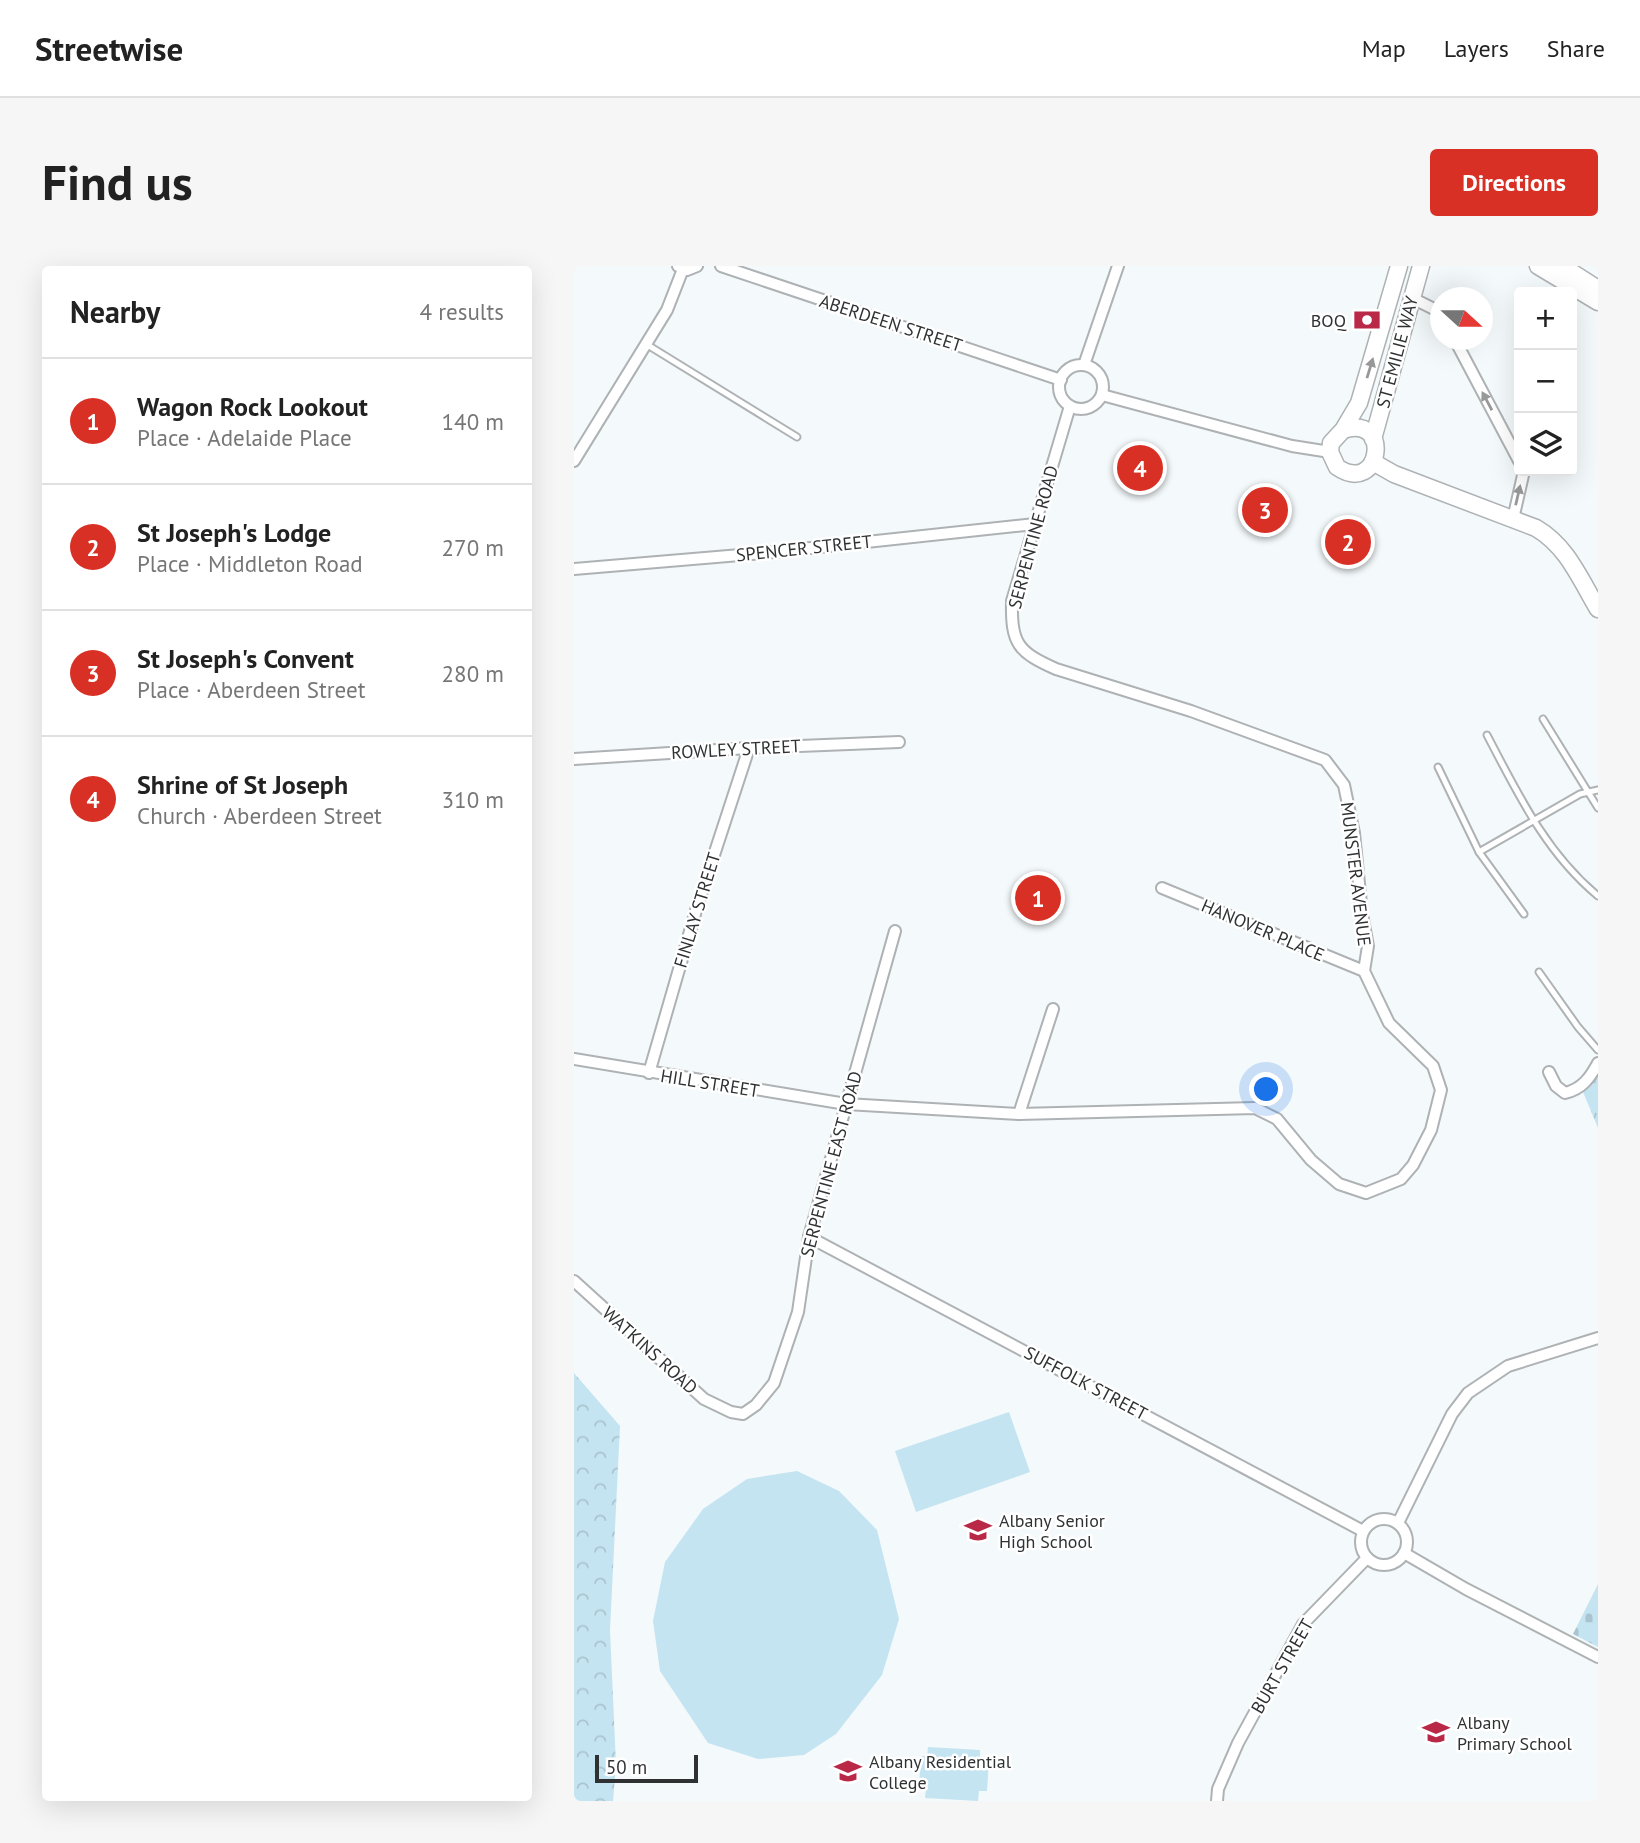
<!DOCTYPE html>
<meta charset="utf-8">
<style>
:root{--surface:#fff;--page:#f6f6f6;--text:#222;--muted:#767676;--line:#e0e0e0;--accent:#d93025}
body{margin:0;font-family:"PT Sans",sans-serif;background:var(--page);color:var(--text)}
.controls{position:absolute;right:21px;top:21px;display:grid;overflow:hidden;border-radius:7px;box-shadow:0 7px 28px #0002}
.controls button{width:63px;height:63px;display:grid;place-items:center;padding:0;border:0;border-bottom:2px solid var(--line);background:var(--surface);color:var(--text);font:35px sans-serif}
.compass{position:absolute;left:856px;top:21px;width:63px;height:63px;border-radius:50%;background:var(--surface);box-shadow:0 7px 28px #0002;rotate:111deg}
.scale{position:absolute;left:21px;bottom:18px;width:103px;box-sizing:border-box;padding-left:7px;border:4px solid #2f3132;border-top:0;font-size:19px;line-height:24px;white-space:nowrap;color:#2f3132;-webkit-text-stroke:5px #fff;paint-order:stroke}
.you{position:absolute;left:693px;top:824px;width:24px;height:24px;margin:-18px;border:5px solid #fff;border-radius:50%;background:#1a73e8;box-shadow:0 0 0 10px #1a73e833}
.badge{display:grid;place-items:center;width:46px;height:46px;border-radius:50%;background:var(--accent);color:#fff;font-size:23px;font-weight:700}
.pin{position:absolute;translate:-50% -50%;border:4px solid #fff;box-shadow:0 2px 7px #0006}
.list{margin:0;padding:0;list-style:none}
h2{display:flex;justify-content:space-between;align-items:center;height:91px;margin:0;padding:0 28px;font-size:30px}
h2 small{font-size:23px;font-weight:400;color:var(--muted)}
.list li{display:grid;grid-template-columns:46px 1fr auto;gap:21px;align-items:center;box-sizing:border-box;height:126px;padding:0 28px;border-top:2px solid var(--line)}
.list b{display:block;font-size:26px;white-space:nowrap}
.list p{margin:0;font-size:23px;white-space:nowrap;color:var(--muted)}
.list em{font-size:23px;font-style:normal;color:var(--muted)}
.icon{flex:none;width:38px;height:38px;fill:none;stroke:currentColor;stroke-width:2;stroke-linecap:round;stroke-linejoin:round}
.map{position:relative;flex:none;width:1024px;height:1535px;overflow:hidden;border-radius:7px}
header{display:flex;align-items:center;gap:42px;box-sizing:border-box;height:98px;padding:0 35px;background:var(--surface);border-bottom:2px solid var(--line)}
header strong{font-size:33px}
nav{display:flex;gap:38px;margin-inline-start:auto;font-size:24px}
.intro{display:flex;align-items:center;justify-content:space-between;box-sizing:border-box;height:168px;padding:0 42px}
h1{margin:0;font-size:49px}
.button{padding:18px 32px;border-radius:7px;background:var(--accent);color:#fff;font-size:24px;font-weight:700}
main{display:flex;gap:42px;padding:0 42px}
aside{flex:1;background:var(--surface);border-radius:7px;box-shadow:0 7px 28px #0002}
.map>svg:first-child{display:block}
.forest{fill:url(#forest-crowns)}
.cemetery{fill:url(#cemetery-stones)}
.park{fill:url(#park-tufts)}
.garden{fill:#c4e4f1}
.lines{fill:none;stroke-linecap:round;stroke-linejoin:round}
.lane-casing{stroke:#aeb2b4;stroke-width:9}
.street-casing{stroke:#aeb2b4;stroke-width:14}
.secondary-casing{stroke:#aeb2b4;stroke-width:19}
.lane{stroke:#fff;stroke-width:5}
.street{stroke:#fff;stroke-width:10}
.secondary{stroke:#fff;stroke-width:16}
.oneway{fill:#979898}
.labels{text-anchor:middle;dominant-baseline:central;stroke-width:5;stroke-linejoin:round;paint-order:stroke}
.poi-label{font-size:18px;fill:#2f3132;stroke:#fff;text-anchor:start}
.street-label{font-size:18px;fill:#2f3132;stroke:#fff}
</style>
<header>
<strong>Streetwise</strong>
<nav><a>Map</a><a>Layers</a><a>Share</a></nav>
</header>
<div class="intro"><h1>Find us</h1><a class="button">Directions</a></div>
<main>
<aside>
<h2>Nearby<small>4 results</small></h2>
<ul class="list">
<li><span class="badge">1</span><div><b>Wagon Rock Lookout</b><p>Place · Adelaide Place</p></div><em>140 m</em></li>
<li><span class="badge">2</span><div><b>St Joseph's Lodge</b><p>Place · Middleton Road</p></div><em>270 m</em></li>
<li><span class="badge">3</span><div><b>St Joseph's Convent</b><p>Place · Aberdeen Street</p></div><em>280 m</em></li>
<li><span class="badge">4</span><div><b>Shrine of St Joseph</b><p>Church · Aberdeen Street</p></div><em>310 m</em></li>
</ul>
</aside>
<div class="map">
<svg width="1024" height="1535" viewBox="0 0 1024 1535">
<defs>
<pattern id="forest-crowns" width="20" height="18" patternUnits="userSpaceOnUse" patternTransform="scale(1.75)"><rect width="20" height="18" fill="#c4e4f1"/><path d="M2 6a3 3 0 1 1 6 0M12 15a3 3 0 1 1 6 0" fill="none" stroke="#a9c4cf"/></pattern>
<pattern id="cemetery-stones" width="16" height="16" patternUnits="userSpaceOnUse" patternTransform="scale(1.75)"><rect width="16" height="16" fill="#c4e4f1"/><path d="M2 7V4a2 2 0 0 1 4 0v3zM10 15v-3a2 2 0 0 1 4 0v3z" fill="#a9c4cf"/></pattern>
<pattern id="park-tufts" width="24" height="20" patternUnits="userSpaceOnUse" patternTransform="scale(1.75)"><rect width="24" height="20" fill="#c4e4f1"/><path d="M3 7l-1-3M5 7V3M7 7l1-3M15 17l-1-3M17 17v-4M19 17l1-3" fill="none" stroke="#a9c4cf"/></pattern>
</defs>
<rect width="100%" height="100%" fill="#f4f9fb"/>
<polygon class="forest" points="0,1107 46,1160 36,1364 42,1499 39,1535 0,1535"/>
<polygon class="cemetery" points="1024,1318 1024,1381 999,1368"/>
<polygon class="park" points="1024,802 1024,862 1009,826"/>
<g class="garden">
<polygon points="435,1146 456,1206 342,1246 321,1185"/>
<polygon points="223,1205 265,1225 303,1264 325,1353 308,1409 262,1468 230,1489 184,1493 134,1477 86,1405 79,1355 91,1296 129,1243 173,1213"/>
<polygon points="354,1481 406,1484 406,1493 415,1494 413,1525 405,1525 404,1535 351,1532 352,1522 345,1521 347,1490 353,1490"/>
</g>
<g class="lines">
<defs>
<g id="lane">
<polyline points="72,78 223,171"/>
<polyline points="969,453 1024,542"/>
<path d="M 913,469 C 944,528 972,587 1024,630"/>
<polyline points="864,501 905,586"/>
<polyline points="950,648 905,586 1006,528 1024,524"/>
<polyline points="965,706 1004,761 1024,784"/>
</g>
<g id="street">
<polyline points="104,0 113,4 123,0"/>
<polyline points="147,0 487,114"/>
<polyline points="838,32 866,46"/>
<polyline points="881,74 945,195"/>
<polyline points="510,99 544,0"/>
<circle cx="507" cy="121" r="22"/>
<polyline points="528,129 718,180 756,186"/>
<polyline points="0,195 93,44 109,3"/>
<polyline points="939,253 950,205"/>
<polyline points="0,303 190,287 461,258"/>
<polyline points="0,493 175,482 325,476"/>
<polyline points="588,622 790,705"/>
<path d="M 0,793 L 272,838 L 445,848 L 681,842 L 703,853 L 737,894 L 765,918 L 792,927 L 827,913 L 839,899 L 857,864 L 867,824 L 859,800 L 815,757 L 790,705 L 794,680 L 788,648 L 780,567 L 770,519 L 751,494 L 617,445 L 482,403 C 444,386 437,378 438,335 L 496,140"/>
<path d="M 975,806 L 982,820 L 991,827 C 1008,823 1016,812 1024,797"/>
<polyline points="75,807 123,641 175,482"/>
<polyline points="445,848 479,743"/>
<polyline points="235,971 789,1265"/>
<polyline points="0,1015 130,1133 157,1146 169,1148 182,1139 200,1117 224,1046 235,971 321,665"/>
<circle cx="810" cy="1276" r="23"/>
<polyline points="824,1257 878,1148 894,1127 934,1100 1024,1072"/>
<polyline points="830,1287 892,1323 1024,1391"/>
<polyline points="643,1535 644,1523 664,1477 729,1358 793,1292"/>
</g>
<g id="secondary">
<polyline points="964,0 1024,36"/>
<polyline points="988,0 1024,23"/>
<path d="M 769,164 C 819,147 807,231 763,201 L 756,186 L 757,177 L 769,164 L 785,137 L 825,0"/>
<polyline points="799,173 847,0"/>
<path d="M 799,196 L 820,208 L 962,262 C 993,280 1006,313 1024,343"/>
</g>
</defs>
<use href="#lane" class="lane-casing"/>
<use href="#street" class="street-casing"/>
<use href="#secondary" class="secondary-casing"/>
<use href="#lane" class="lane"/>
<use href="#street" class="street"/>
<use href="#secondary" class="secondary"/>
</g>
<defs><path id="oneway-solid" d="M-6-.8H1V-3.2L6.5 0L1 3.2V.8H-6Z" transform="scale(1.75)"/></defs>
<g class="oneway">
<use href="#oneway-solid" transform="translate(796 102) rotate(-73)"/>
<use href="#oneway-solid" transform="translate(913 135) rotate(-118)"/>
<use href="#oneway-solid" transform="translate(944 229) rotate(-77)"/>
</g>
<defs>
<symbol id="bank-bare" viewBox="-9 -9 18 18"><path d="M-6-4H6V4H-6ZM0-2.3a2.3 2.3 0 1 0 0 4.6a2.3 2.3 0 1 0 0-4.6Z" fill="#b92846" stroke="#fff" stroke-width="2.5" paint-order="stroke"/></symbol>
<symbol id="school-bare" viewBox="-9 -9 18 18"><path d="M0-5L7-2L0 1L-7-2ZM-4 1L0 2.5L4 1V4Q0 6-4 4Z" fill="#b92846" stroke="#fff" stroke-width="2.5" paint-order="stroke"/></symbol>
</defs>
<g fill-rule="evenodd">
<use href="#bank-bare" x="774" y="35" width="38" height="38"/>
<use href="#school-bare" x="385" y="1245" width="38" height="38"/>
<use href="#school-bare" x="843" y="1447" width="38" height="38"/>
<use href="#school-bare" x="255" y="1486" width="38" height="38"/>
</g>
<g class="labels">
<g class="poi-label">
<text x="772" y="54" text-anchor="end">BOQ</text>
<text x="425" y="1254">Albany Senior<tspan x="425" dy="21">High School</tspan></text>
<text x="883" y="1456">Albany<tspan x="883" dy="21">Primary School</tspan></text>
<text x="295" y="1495">Albany Residential<tspan x="295" dy="21">College</tspan></text>
</g>
<g class="street-label">
<text transform="translate(317 57) rotate(18)">ABERDEEN STREET</text>
<text transform="translate(823 86) rotate(-75)">ST EMILIE WAY</text>
<text transform="translate(459 271) rotate(-75)">SERPENTINE ROAD</text>
<text transform="translate(230 282) rotate(-6)">SPENCER STREET</text>
<text transform="translate(162 483) rotate(-3)">ROWLEY STREET</text>
<text transform="translate(782 608) rotate(83)">MUNSTER AVENUE</text>
<text transform="translate(123 644) rotate(-73)">FINLAY STREET</text>
<text transform="translate(689 664) rotate(23)">HANOVER PLACE</text>
<text transform="translate(136 817) rotate(9)">HILL STREET</text>
<text transform="translate(257 898) rotate(-75)">SERPENTINE EAST ROAD</text>
<text transform="translate(76 1084) rotate(42)">WATKINS ROAD</text>
<text transform="translate(512 1117) rotate(28)">SUFFOLK STREET</text>
<text transform="translate(708 1400) rotate(-60)">BURT STREET</text>
</g>
</g>
</svg>
<div class="controls">
<button>+</button>
<button>−</button>
<button><svg class="icon" aria-label="layers" viewBox="0 0 24 24"><path d="M12 4l9 5-9 5-9-5zM3 14l9 5 9-5"/></svg></button>
</div>
<svg class="compass" viewBox="-18 -18 36 36"><path d="M0-13l5 13h-10z" fill="#e53935"/><path d="M0 13l5-13h-10z" fill="#767676"/></svg>
<div class="scale">50 m</div>
<div class="you"></div>
<div class="pin badge" style="left:464px;top:632px">1</div>
<div class="pin badge" style="left:774px;top:276px">2</div>
<div class="pin badge" style="left:691px;top:244px">3</div>
<div class="pin badge" style="left:566px;top:202px">4</div>
</div>
</main>
